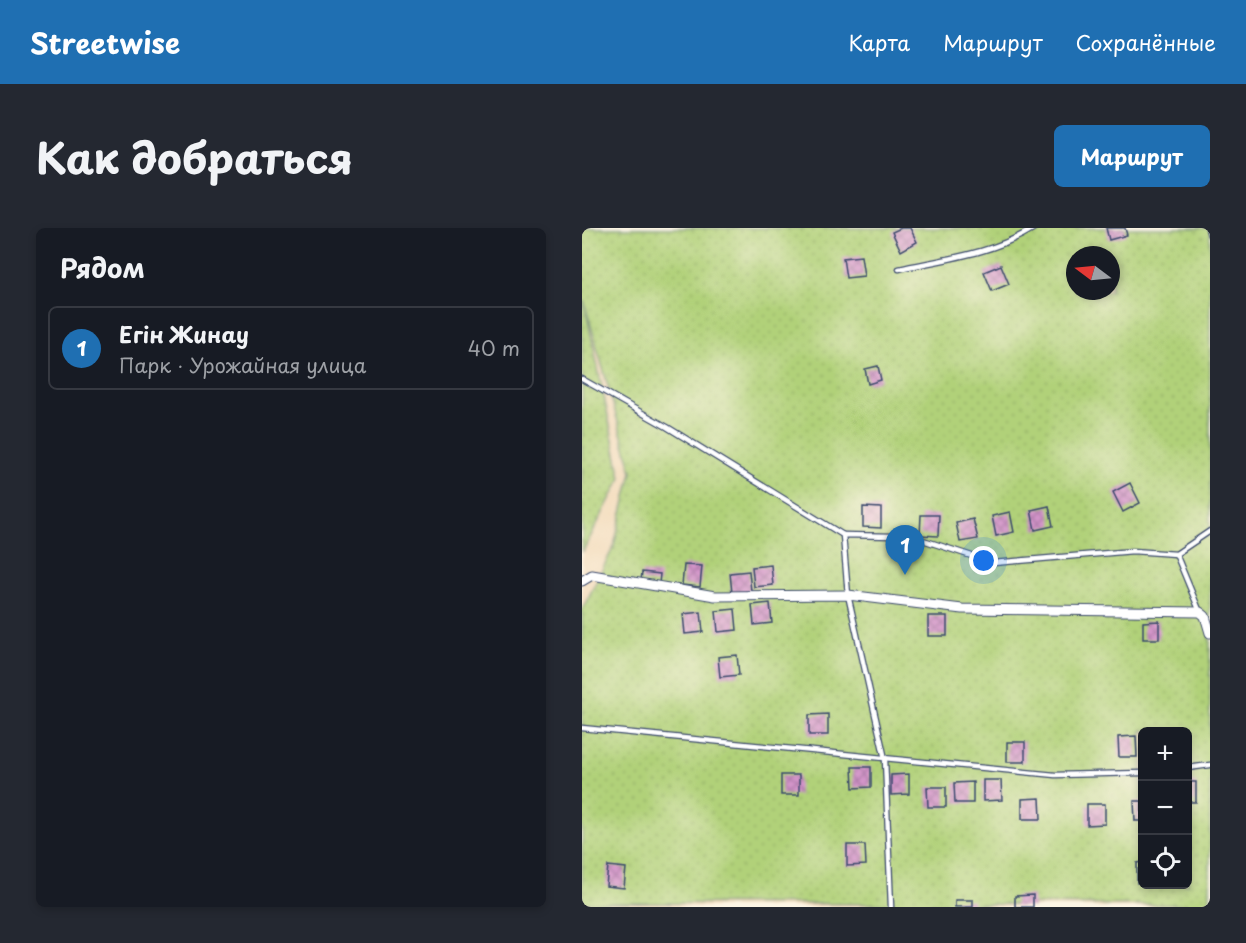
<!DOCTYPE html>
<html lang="ru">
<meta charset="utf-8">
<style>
:root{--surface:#171b24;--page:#242831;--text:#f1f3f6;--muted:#9ea1a6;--line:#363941;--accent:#1f6fb2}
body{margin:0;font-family:"Playpen Sans",sans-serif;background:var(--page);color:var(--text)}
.controls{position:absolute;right:18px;bottom:18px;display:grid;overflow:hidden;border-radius:9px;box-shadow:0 3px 9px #0003}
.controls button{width:54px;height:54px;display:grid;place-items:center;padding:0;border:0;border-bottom:2px solid var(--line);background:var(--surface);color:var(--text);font:30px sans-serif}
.compass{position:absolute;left:484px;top:18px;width:54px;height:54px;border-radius:50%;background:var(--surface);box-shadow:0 3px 9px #0003;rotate:286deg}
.you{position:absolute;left:402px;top:333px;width:21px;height:21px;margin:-15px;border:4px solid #fff;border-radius:50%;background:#1a73e8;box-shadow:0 0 0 9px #1a73e833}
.badge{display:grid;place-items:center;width:39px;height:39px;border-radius:50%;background:var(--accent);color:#fff;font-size:20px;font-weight:700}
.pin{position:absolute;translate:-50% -50px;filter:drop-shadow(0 2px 3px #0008)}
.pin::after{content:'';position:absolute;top:32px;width:21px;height:18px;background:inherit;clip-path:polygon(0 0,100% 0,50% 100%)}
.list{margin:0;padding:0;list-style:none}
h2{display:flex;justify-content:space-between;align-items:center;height:78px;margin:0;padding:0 24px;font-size:26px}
h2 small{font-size:20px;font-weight:400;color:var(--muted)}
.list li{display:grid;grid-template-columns:39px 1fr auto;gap:18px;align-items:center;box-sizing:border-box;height:84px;margin:0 12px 12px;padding:0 12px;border:2px solid var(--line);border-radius:9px}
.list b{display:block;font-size:22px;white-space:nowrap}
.list p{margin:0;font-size:20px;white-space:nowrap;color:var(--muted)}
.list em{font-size:20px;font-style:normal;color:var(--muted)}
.icon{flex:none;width:33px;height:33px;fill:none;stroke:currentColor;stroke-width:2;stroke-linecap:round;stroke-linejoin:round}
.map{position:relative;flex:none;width:628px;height:679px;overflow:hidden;border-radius:9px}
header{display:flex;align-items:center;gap:36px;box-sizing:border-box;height:84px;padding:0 30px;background:var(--accent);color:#fff}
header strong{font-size:28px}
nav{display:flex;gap:33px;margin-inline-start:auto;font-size:21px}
.intro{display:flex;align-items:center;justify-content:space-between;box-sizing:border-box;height:144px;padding:0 36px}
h1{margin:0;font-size:42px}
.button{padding:15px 27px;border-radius:9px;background:var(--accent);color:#fff;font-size:21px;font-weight:700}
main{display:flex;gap:36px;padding:0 36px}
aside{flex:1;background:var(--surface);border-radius:9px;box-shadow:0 3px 9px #0003}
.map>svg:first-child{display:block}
.green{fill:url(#green-dots);stroke:#66806c;stroke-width:1.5;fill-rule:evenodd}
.building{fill:url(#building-cross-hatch)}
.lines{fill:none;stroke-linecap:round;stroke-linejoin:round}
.service-casing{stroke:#3b496c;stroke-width:7}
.minor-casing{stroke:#3b496c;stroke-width:11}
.service{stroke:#fff;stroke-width:4.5}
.minor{stroke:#fff;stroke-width:9}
</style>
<header>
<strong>Streetwise</strong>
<nav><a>Карта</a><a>Маршрут</a><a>Сохранённые</a></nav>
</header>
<div class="intro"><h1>Как добраться</h1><a class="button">Маршрут</a></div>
<main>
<aside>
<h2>Рядом<small></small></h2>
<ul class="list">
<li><span class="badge">1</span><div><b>Егін Жинау</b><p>Парк · Урожайная улица</p></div><em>40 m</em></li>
</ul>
</aside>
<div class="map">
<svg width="628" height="679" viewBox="0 0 628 679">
<defs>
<pattern id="green-dots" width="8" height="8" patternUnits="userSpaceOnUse" patternTransform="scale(1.5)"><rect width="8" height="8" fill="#b1d179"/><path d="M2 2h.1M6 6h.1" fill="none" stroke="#98b46b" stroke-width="1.8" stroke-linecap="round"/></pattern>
<pattern id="building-cross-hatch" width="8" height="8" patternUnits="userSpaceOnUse" patternTransform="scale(1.5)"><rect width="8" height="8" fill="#d394c9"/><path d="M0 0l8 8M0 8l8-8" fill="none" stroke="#aa79a6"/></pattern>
</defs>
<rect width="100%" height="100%" fill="#fcf5e5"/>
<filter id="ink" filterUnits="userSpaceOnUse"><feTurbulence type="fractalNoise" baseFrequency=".0167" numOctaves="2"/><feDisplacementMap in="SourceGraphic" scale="12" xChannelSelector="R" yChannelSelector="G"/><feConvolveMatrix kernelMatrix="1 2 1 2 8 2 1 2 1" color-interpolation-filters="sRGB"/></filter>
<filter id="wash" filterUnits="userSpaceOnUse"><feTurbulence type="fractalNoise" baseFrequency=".008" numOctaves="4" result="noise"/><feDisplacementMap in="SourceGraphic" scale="24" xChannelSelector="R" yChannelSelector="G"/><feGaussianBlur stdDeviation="1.35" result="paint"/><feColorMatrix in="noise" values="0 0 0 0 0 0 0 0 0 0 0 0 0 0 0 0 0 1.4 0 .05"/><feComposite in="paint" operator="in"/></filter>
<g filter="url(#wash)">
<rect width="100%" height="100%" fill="#f3daba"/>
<path class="green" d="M 0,0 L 628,0 L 628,677 L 0,675 L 0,382 L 32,318 L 50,244 L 2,73 L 39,250 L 0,325 ZM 493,27 L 529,27 L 529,63 L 493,63 ZM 560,503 L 606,503 L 606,656 L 560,656 Z"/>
<g id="blocks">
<g class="building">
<polygon points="319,0 328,0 335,14 319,23 310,4"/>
<polygon points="524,0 543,0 545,7 527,12"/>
<polygon points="279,28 282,48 264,50 261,30"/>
<polygon points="419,37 427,56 410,63 402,44"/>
<polygon points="296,138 299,152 286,156 283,141"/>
<polygon points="548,255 558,275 541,284 531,264"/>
<polygon points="467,278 471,298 453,302 449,282"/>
<polygon points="281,279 299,280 299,300 281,299"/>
<polygon points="428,284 432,304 414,308 410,288"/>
<polygon points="339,287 357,287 356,308 338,307"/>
<polygon points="391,291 396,311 378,314 374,295"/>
<polygon points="102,337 120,338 118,359 100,357"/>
<polygon points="189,337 191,357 172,359 170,339"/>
<polygon points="167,343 169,363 150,365 148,345"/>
<polygon points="60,344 78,346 77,356 59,353"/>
<polygon points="188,375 190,395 172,397 170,377"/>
<polygon points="153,381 155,402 136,404 134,383"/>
<polygon points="119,384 121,404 103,406 101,386"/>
<rect x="346" y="388" width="19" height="20"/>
<polygon points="577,393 577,411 561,411 561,394"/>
<polygon points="155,427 157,447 138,449 136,429"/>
<polygon points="246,486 246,507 227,507 227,487"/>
<polygon points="554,508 555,529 537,529 536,509"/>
<rect x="425" y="514" width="18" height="20"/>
<polygon points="270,539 289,539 289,559 271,560"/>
<polygon points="327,546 327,566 309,567 309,547"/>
<rect x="199" y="547" width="18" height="20"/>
<polygon points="401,552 419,552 420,572 401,573"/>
<polygon points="391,554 391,575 373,575 372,555"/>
<rect x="606" y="554" width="8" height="20"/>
<polygon points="345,559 364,559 364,579 346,579"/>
<polygon points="458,570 459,591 440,591 440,571"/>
<polygon points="552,573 560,573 560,593 553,593"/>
<polygon points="505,576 523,576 523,596 505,597"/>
<polygon points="265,617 283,617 284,637 265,638"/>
<polygon points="560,634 560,655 555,655 555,635"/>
<polygon points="26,638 44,640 42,660 24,658"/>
<polygon points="451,667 451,679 433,679 433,668"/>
<rect x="373" y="672" width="18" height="7"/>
</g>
</g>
</g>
<g filter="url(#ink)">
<use href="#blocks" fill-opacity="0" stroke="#3b496c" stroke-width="1.5"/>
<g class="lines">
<defs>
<g id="service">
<polyline points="626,0 628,7"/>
<path d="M 317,41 C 363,31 411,26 452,0"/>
<polyline points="0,151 85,199 261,307"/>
<polyline points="594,326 618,384"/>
<polyline points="0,500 473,547 560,545"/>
<polyline points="606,540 628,537"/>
<polyline points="309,679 303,531 266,367 261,307 311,308 344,313 411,335 551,323 594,326 628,303"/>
</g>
<polyline id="minor" points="0,353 10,347 133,368 266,367 380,381 618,384 623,388 628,405"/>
</defs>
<use href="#service" class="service-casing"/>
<use href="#minor" class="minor-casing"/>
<use href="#service" class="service"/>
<use href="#minor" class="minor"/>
</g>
</g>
</svg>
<div class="controls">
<button>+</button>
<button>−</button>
<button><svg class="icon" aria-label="locate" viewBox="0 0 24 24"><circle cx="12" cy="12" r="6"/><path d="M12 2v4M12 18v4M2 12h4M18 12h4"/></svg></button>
</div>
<svg class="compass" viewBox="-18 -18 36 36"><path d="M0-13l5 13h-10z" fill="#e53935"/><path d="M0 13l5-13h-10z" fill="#9ea1a6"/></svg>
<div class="you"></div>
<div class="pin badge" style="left:323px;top:347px">1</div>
</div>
</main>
